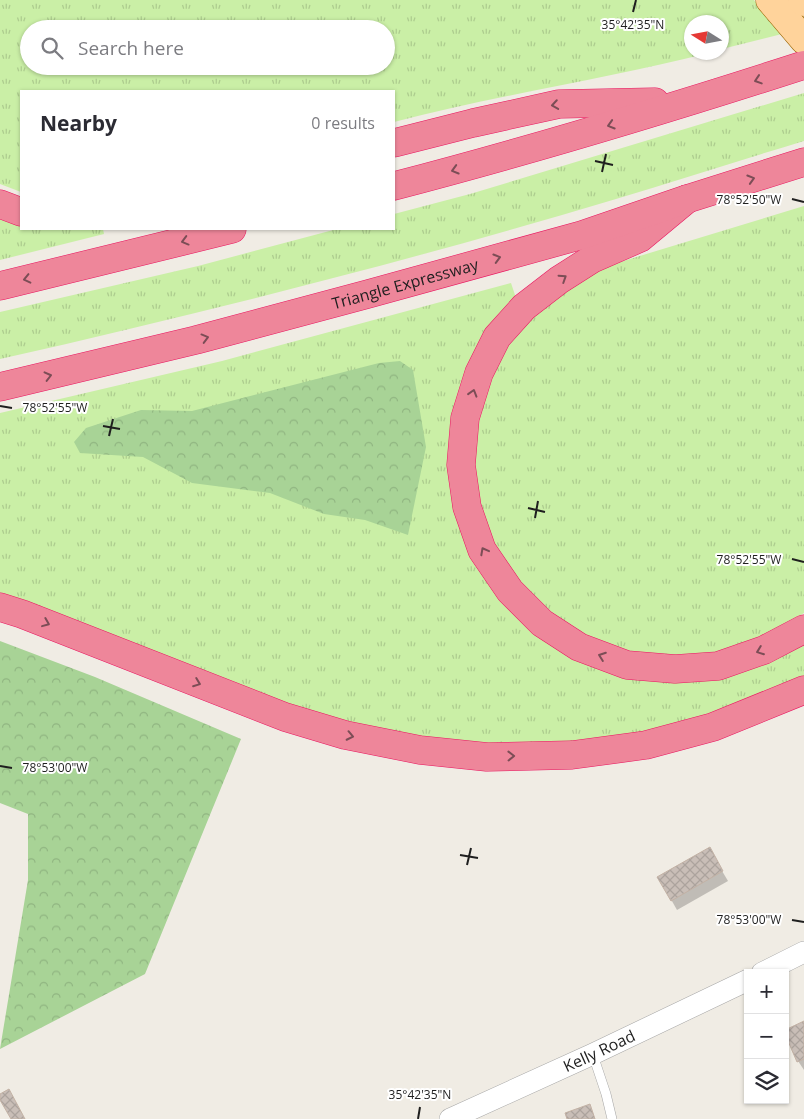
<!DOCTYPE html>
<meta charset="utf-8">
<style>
:root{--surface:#fff;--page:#f7f7f7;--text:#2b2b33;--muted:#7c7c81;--line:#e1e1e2}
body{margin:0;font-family:"Open Sans",sans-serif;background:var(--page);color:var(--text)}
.controls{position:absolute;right:15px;bottom:15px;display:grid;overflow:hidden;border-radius:0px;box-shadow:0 1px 4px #0004}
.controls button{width:45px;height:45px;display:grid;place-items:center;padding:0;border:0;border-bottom:1px solid var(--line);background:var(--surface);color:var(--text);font:25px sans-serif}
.compass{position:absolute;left:684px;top:15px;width:45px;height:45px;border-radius:50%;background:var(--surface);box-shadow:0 1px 4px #0004;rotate:281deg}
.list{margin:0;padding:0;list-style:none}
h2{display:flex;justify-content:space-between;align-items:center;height:65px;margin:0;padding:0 20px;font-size:21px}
h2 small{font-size:16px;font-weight:400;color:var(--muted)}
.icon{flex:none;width:28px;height:28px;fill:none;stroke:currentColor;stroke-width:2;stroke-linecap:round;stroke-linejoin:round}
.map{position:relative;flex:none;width:804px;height:1119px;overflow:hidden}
.search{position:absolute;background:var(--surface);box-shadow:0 1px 4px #0004;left:20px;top:20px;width:375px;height:55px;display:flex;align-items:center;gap:12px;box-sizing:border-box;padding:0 18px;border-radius:28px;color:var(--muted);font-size:19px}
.panel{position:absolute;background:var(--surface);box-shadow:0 1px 4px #0004;left:20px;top:90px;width:375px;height:140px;border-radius:0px}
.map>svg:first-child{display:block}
.grass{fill:url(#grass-tufts);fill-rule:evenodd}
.forest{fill:url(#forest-crowns)}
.shadow{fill:#0003}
.building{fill:url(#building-cross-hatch);stroke:#c3b2a5}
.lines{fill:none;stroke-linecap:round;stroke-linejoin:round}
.service-casing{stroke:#a6a6a6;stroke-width:10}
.tertiary-casing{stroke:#a6a6a6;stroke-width:22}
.primary-casing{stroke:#9a6500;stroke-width:29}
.motorway-casing{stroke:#e91761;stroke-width:29}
.service{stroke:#fff;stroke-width:9}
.tertiary{stroke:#fff;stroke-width:21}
.primary{stroke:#ffd39b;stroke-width:28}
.motorway{stroke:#ee869a;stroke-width:28}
.oneway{stroke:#7c4d56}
.ticks{fill:none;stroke:#1f1f1f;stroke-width:2}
.labels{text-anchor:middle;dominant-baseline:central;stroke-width:4;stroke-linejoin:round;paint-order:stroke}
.street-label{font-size:16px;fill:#1f1f1f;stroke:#fff}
.ticks-label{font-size:12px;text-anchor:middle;fill:#1f1f1f;stroke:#fff;stroke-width:4;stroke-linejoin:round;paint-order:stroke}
</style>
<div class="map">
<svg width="804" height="1119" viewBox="0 0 804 1119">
<defs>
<pattern id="grass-tufts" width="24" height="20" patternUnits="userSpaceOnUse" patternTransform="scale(1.25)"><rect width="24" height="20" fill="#caefa6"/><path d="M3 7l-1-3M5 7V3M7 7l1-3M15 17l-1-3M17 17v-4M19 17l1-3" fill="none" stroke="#adcc8e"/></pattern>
<pattern id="forest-crowns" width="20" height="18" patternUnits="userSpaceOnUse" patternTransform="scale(1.25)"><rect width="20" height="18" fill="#a8d396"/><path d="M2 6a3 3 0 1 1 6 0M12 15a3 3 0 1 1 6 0" fill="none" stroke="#90b581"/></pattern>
<pattern id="building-cross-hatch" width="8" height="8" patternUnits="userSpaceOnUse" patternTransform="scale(1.25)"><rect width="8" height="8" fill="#c9beb7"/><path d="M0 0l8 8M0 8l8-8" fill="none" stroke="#aca39d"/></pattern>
</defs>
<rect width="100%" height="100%" fill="#f0ece4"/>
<g class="grass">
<path d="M 0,0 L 754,0 L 782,34 L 722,49 L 722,22 L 692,22 L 692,52 L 709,53 C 605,79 498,95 394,122 L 394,91 L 21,91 L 21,192 L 0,184 ZM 29,29 L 386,29 L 386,66 L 29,66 Z"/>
<path d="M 804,93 L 804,141 C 741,160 679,180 616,199 C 413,260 207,312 0,359 L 0,312 L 198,266 L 337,229 L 394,229 L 394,214 L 470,194 Z"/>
<polygon points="804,206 804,613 762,640 718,654 676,660 629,655 587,641 546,615 491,545 477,506 473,468 475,419 488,377 507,341 530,315 597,269"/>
<polygon points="0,219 21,224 21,229 103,229 104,234 0,260"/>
<polygon points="511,283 516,298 466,370 471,555 623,676 804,644 804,677 747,704 619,739 551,746 471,746 324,718 0,598 0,413 222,361"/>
</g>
<g class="forest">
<polygon points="400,361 413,370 426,447 408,535 365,520 324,514 270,493 192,483 143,457 80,453 74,442 86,428 141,410 192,411 379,363"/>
<polygon points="0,641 95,677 241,739 145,974 0,1049 28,880 28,814 0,803"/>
</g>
<g class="shadow">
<polygon points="709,849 728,881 677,910 659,878"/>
<polygon points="804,1023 804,1070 798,1061"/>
</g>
<g class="building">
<polygon points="710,847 723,871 671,901 657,877"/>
<polygon points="804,1021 804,1059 797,1062 785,1034 785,1030"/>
<polygon points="9,1089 25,1119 11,1119 0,1100 0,1094"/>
<polygon points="590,1104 595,1119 567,1119 565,1113"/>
</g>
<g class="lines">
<defs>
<polyline id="service" points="593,1055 606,1094 612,1119"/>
<g id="tertiary">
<polyline points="762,973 804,952"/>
<path id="s1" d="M 450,1119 L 593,1054 L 748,980"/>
</g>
<g id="primary">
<polyline points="770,0 804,40"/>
<polyline points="802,0 804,2"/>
</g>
<g id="motorway">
<polyline points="394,143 473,123 559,104 655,102"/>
<path d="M 394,186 C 532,150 668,109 804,65"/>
<polyline points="687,199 640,238 592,259 559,280 524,307 497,337 479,373 465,418 461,465 467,507 482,550 510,591 542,623 579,647 627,665 675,669 718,666 764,650 804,629"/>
<polyline points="0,204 21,212"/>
<polyline points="0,286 232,229"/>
<path id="s2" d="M 0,387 L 196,340 L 368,294 L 582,235 L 687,199 L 804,162"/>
<polyline points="0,607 22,614 285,717 345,735 420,750 487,757 572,755 646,745 713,727 804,690"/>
</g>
</defs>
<use href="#service" class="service-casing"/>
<use href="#tertiary" class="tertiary-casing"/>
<use href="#primary" class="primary-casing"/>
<use href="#motorway" class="motorway-casing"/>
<use href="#service" class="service"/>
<use href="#tertiary" class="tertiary"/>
<use href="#primary" class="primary"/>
<use href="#motorway" class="motorway"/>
</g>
<defs><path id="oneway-chevron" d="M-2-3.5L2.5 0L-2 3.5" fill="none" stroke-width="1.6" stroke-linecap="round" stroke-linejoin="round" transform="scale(1.25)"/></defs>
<g class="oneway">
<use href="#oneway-chevron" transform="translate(758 80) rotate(162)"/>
<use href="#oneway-chevron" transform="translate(555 105) rotate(171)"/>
<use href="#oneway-chevron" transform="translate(611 125) rotate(163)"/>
<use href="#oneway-chevron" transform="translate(455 170) rotate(164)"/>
<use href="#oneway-chevron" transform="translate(751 179) rotate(-17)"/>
<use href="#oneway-chevron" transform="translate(185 241) rotate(165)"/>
<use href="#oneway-chevron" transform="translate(497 258) rotate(-16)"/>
<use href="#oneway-chevron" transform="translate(563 278) rotate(-33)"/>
<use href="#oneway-chevron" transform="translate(27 279) rotate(167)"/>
<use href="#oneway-chevron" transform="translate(205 338) rotate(-15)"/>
<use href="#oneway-chevron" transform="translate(48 376) rotate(-14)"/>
<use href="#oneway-chevron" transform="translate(473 393) rotate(-73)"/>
<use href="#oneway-chevron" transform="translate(484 551) rotate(-118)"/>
<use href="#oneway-chevron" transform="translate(46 623) rotate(22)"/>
<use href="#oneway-chevron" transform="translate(760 651) rotate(159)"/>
<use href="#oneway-chevron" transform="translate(602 656) rotate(-160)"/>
<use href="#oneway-chevron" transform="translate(197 683) rotate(21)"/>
<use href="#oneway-chevron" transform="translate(350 736) rotate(12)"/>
<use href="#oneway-chevron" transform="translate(511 756) rotate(-1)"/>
</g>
<path class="ticks" d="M 633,12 L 636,0M 595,161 L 613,165M 602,172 L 606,154M 792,199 L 804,202M 0,406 L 12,408M 103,426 L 120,429M 109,436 L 113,419M 528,508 L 545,512M 535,518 L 538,501M 792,559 L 804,562M 0,766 L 12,768M 460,855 L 478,858M 467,865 L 471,848M 792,920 L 804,922M 418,1119 L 420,1107"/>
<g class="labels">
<g class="street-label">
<text stroke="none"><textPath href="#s2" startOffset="418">Triangle Expressway</textPath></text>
<text stroke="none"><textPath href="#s1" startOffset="164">Kelly Road</textPath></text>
</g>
</g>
<g class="ticks-label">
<text x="633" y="29">35°42'35"N</text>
<text x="749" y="204">78°52'50"W</text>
<text x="55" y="412">78°52'55"W</text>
<text x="749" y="564">78°52'55"W</text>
<text x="55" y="772">78°53'00"W</text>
<text x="749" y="924">78°53'00"W</text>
<text x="420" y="1099">35°42'35"N</text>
</g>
</svg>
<div class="controls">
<button>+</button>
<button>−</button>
<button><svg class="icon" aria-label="layers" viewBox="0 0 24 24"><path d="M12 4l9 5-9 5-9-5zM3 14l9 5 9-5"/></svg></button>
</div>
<svg class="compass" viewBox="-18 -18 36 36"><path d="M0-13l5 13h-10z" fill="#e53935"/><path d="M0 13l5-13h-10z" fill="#7c7c81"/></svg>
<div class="search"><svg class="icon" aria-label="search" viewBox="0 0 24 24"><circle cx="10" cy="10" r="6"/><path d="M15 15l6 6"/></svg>Search here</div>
<section class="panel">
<h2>Nearby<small>0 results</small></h2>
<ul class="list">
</ul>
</section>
</div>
